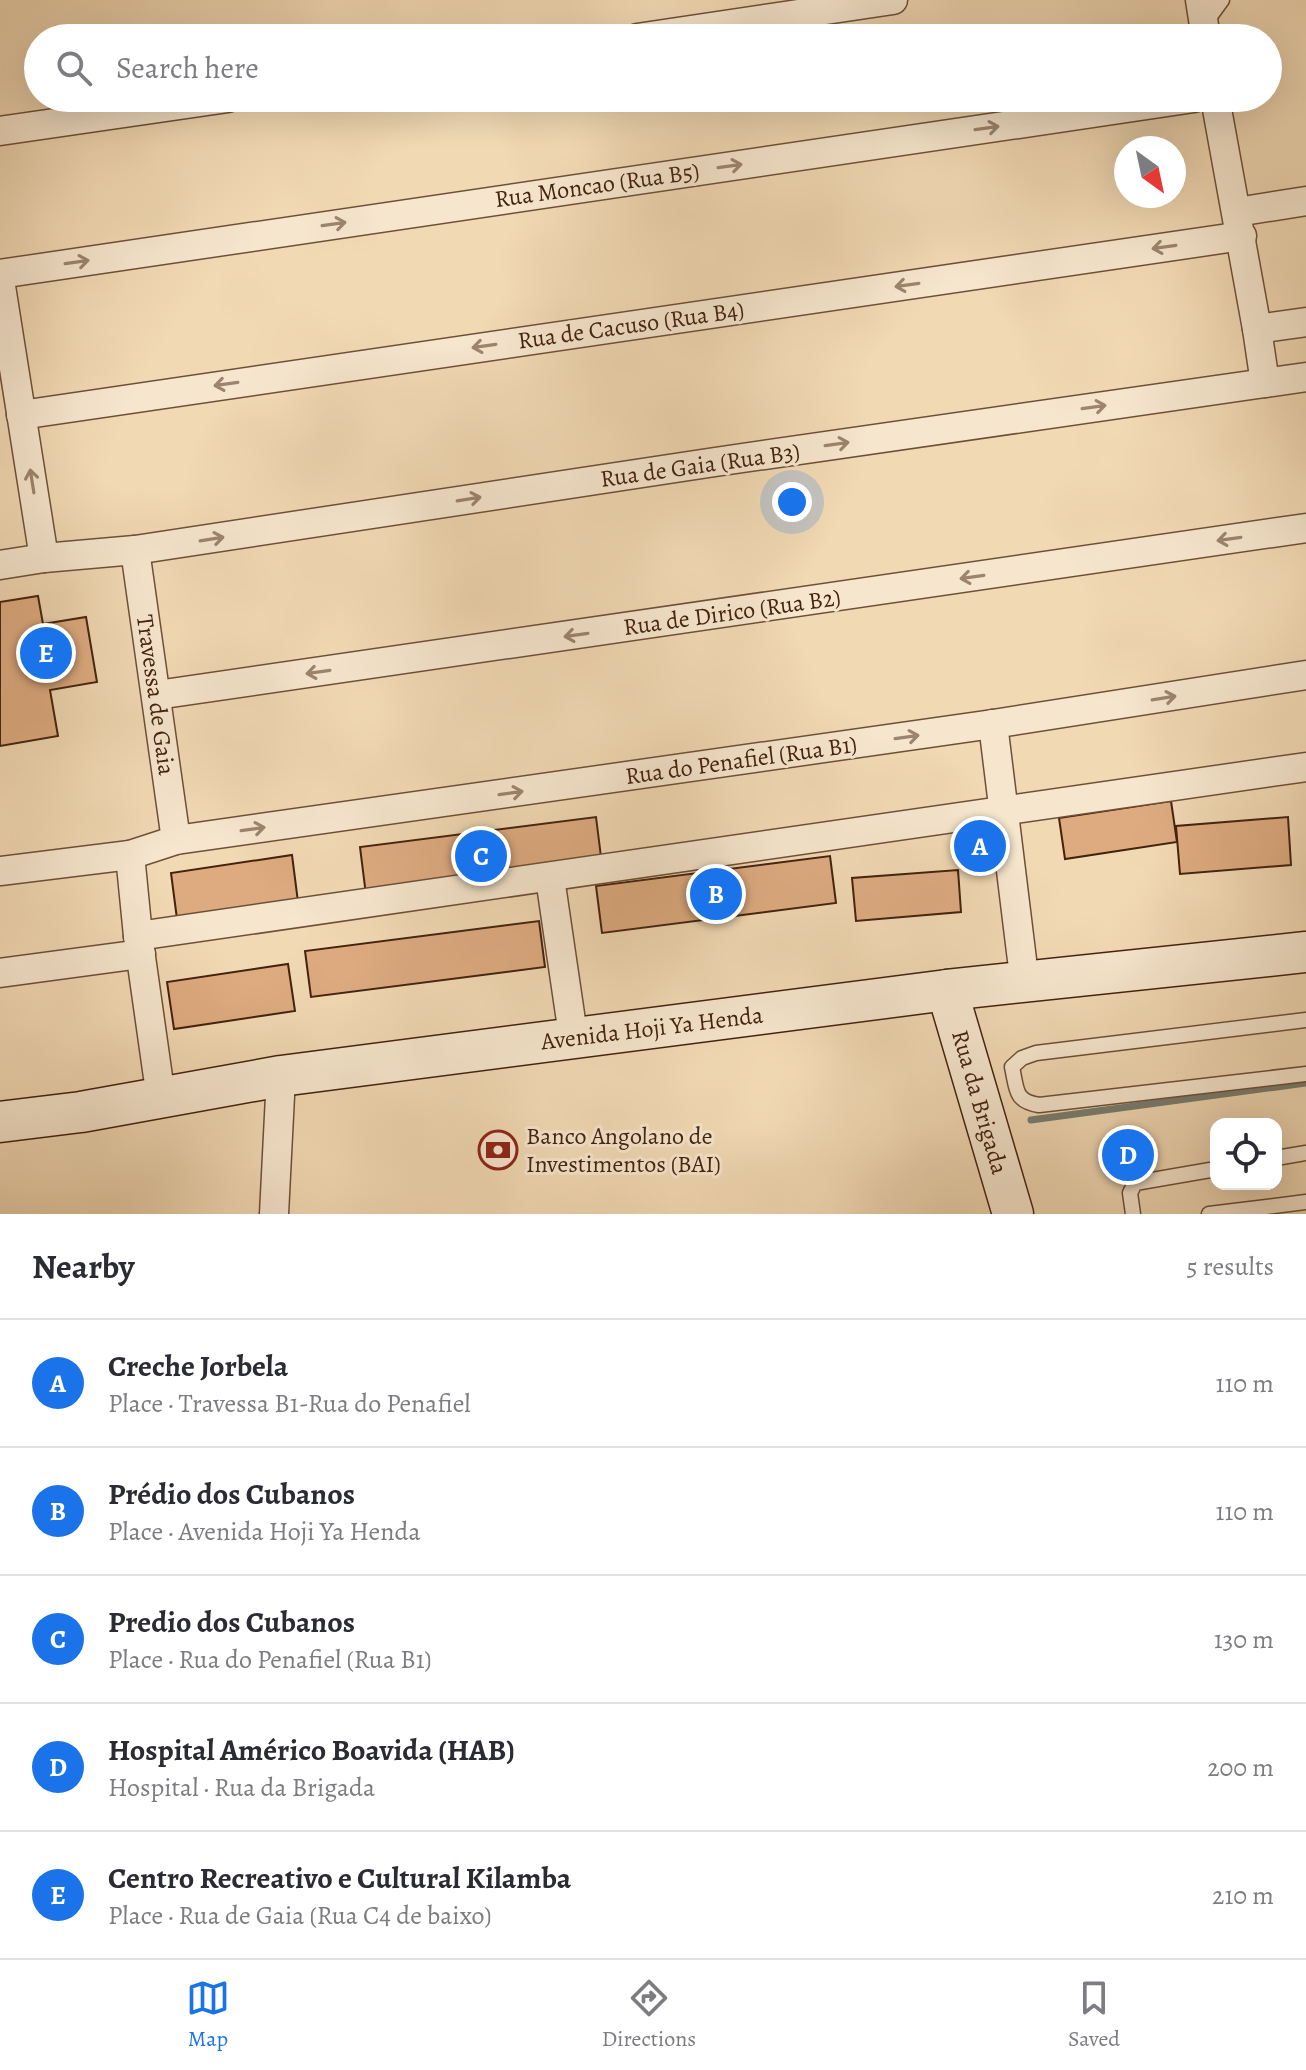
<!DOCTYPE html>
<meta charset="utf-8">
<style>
:root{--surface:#fff;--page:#f2f2f3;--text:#2b2b33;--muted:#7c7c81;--line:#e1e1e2;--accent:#1a73e8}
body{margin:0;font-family:Alegreya,serif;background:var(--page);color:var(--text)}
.controls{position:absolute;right:24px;bottom:24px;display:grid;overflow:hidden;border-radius:16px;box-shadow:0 8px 32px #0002}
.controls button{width:72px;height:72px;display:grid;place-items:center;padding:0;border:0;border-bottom:2px solid var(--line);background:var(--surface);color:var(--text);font:40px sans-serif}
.compass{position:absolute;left:1114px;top:136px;width:72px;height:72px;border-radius:50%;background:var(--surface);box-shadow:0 8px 32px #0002;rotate:147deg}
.you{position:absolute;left:792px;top:502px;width:28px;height:28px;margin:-20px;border:6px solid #fff;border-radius:50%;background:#1a73e8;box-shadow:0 0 0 12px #1a73e833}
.badge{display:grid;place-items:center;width:52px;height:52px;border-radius:50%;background:var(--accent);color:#fff;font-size:26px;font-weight:700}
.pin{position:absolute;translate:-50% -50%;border:4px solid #fff;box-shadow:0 2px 8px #0006}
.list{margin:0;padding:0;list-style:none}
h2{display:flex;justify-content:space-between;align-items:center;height:104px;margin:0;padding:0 32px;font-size:34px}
h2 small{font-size:26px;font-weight:400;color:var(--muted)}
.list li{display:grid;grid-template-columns:52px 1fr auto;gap:24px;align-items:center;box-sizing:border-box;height:128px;padding:0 32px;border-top:2px solid var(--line)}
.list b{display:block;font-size:30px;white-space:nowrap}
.list p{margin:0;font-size:26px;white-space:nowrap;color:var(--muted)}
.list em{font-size:26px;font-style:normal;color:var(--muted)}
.icon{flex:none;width:44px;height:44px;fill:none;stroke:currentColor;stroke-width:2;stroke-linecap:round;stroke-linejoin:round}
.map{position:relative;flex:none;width:1306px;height:1214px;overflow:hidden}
.search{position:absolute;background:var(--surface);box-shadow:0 8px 32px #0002;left:24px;right:24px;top:24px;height:88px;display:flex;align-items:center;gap:20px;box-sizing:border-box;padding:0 28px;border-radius:44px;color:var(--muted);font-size:30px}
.sheet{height:744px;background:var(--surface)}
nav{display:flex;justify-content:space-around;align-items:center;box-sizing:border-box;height:112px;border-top:2px solid var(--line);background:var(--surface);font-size:22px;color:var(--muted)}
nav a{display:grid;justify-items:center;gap:4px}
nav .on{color:var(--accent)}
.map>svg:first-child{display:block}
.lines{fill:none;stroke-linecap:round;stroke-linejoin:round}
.stream{stroke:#787d71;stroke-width:7}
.building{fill:#deab81;stroke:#43220e;stroke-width:2}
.lane-casing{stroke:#6e5038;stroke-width:17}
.street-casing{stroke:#6e5038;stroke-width:31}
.secondary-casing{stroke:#43220e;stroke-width:43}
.lane{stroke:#f6e6ce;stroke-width:14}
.street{stroke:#f6e6ce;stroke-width:28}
.secondary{stroke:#f6e6ce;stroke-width:40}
.oneway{stroke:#9c846e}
.labels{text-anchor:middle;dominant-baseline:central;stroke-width:6;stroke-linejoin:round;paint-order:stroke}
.street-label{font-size:24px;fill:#43220e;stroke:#f6e6ce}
.poi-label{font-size:24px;fill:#43220e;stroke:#f6e6ce;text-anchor:start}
</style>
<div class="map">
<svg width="1306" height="1214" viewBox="0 0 1306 1214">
<rect width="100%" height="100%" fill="#f1d9b4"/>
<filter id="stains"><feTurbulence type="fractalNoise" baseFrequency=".0025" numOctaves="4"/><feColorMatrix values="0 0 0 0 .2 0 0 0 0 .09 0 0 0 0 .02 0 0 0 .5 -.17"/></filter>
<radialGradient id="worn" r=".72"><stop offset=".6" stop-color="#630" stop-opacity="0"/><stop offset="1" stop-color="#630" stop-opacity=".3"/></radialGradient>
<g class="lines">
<polyline class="stream" points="1031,1120 1306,1083"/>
</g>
<g class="building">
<polygon points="38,596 43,624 86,617 97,682 50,690 58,736 0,746 0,602"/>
<polygon points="1171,801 1177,842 1065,859 1059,818"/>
<polygon points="596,817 602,865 366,895 360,847"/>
<polygon points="1288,817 1291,865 1180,874 1176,826"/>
<polygon points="994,834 997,856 965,859 963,837"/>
<polygon points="292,855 298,902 177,919 171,873"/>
<polygon points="830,856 836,903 602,933 596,886"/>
<polygon points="958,870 961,912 856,921 852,878"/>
<polygon points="539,921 545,967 311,997 305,951"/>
<polygon points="288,964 295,1011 174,1029 167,982"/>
</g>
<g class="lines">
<defs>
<g id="lane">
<polyline points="1206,22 1222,0"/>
<path d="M 1306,1020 L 1036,1053 L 1022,1058 L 1012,1067 C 1017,1089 1014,1101 1039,1105 L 1306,1074"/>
<polyline points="1276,1158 1306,1153"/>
<polyline points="1133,1214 1130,1193 1135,1183 1216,1169"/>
<polyline points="1209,1214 1306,1202"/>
</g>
<g id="street">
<polyline points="1200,0 1206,38"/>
<polyline points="637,38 893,0"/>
<polyline points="1215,98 1257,329"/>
<polyline points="0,131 228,98"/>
<polyline points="1237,212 1306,201"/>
<polyline points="0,274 1194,98"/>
<polyline points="0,280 44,558"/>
<polyline points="1306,322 1257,329 1265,383 1306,377"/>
<polyline points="21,415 1242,236"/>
<polyline points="135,550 176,840"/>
<polyline points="0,565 44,558 135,550 715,462 1265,383"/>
<polyline points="157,695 1306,528"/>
<polyline points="993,724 1022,960"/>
<polyline points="130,855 138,936 158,1077"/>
<polyline points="0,871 130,855 176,840 993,724 1306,675"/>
<polyline points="550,878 571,1021"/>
<polyline points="138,936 1306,767"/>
<polyline points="0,973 141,954"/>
<polyline points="274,1214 281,1076"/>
</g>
<g id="secondary">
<polyline points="947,990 1013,1214"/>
<polyline points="0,1122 81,1112 281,1076 947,990 1306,952"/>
</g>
</defs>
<use href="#lane" class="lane-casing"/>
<use href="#street" class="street-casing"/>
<use href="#secondary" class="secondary-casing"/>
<use href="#lane" class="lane"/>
<use href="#street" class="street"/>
<use href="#secondary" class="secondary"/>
</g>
<defs><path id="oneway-shaft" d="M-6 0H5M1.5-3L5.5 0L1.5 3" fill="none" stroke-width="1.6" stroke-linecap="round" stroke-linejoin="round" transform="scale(2)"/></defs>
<g class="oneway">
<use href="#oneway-shaft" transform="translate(987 128) rotate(-8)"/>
<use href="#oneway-shaft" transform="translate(730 166) rotate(-8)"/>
<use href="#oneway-shaft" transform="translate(334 224) rotate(-8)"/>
<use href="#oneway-shaft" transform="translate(1164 247) rotate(172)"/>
<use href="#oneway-shaft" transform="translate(77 262) rotate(-8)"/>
<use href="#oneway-shaft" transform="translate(907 285) rotate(172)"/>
<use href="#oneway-shaft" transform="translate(484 346) rotate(172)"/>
<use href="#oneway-shaft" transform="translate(226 384) rotate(172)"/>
<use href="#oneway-shaft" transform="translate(1094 407) rotate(-8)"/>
<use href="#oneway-shaft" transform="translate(837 444) rotate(-8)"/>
<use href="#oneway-shaft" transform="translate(32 481) rotate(-99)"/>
<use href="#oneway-shaft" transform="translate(469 499) rotate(-9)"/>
<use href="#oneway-shaft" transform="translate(212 539) rotate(-9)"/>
<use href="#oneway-shaft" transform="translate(1229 539) rotate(172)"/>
<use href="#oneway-shaft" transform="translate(972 577) rotate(172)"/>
<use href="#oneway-shaft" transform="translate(576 635) rotate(172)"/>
<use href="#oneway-shaft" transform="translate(318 672) rotate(172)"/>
<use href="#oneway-shaft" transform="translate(1164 698) rotate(-9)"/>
<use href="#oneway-shaft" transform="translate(907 737) rotate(-8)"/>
<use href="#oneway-shaft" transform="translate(511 793) rotate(-8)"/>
<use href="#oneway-shaft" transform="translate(253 829) rotate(-8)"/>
</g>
<defs>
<symbol id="bank-ring" viewBox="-11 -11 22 22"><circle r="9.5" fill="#f6e6ce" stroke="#8f2418" stroke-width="1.5"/><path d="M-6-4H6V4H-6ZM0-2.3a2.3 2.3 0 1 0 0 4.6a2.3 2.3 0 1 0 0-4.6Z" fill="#8f2418"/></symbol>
</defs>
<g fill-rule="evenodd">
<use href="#bank-ring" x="476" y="1128" width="44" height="44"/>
</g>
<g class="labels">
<g class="street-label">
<text transform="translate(597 185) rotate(-8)">Rua Moncao (Rua B5)</text>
<text transform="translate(631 325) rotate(-8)">Rua de Cacuso (Rua B4)</text>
<text transform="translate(700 465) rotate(-8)">Rua de Gaia (Rua B3)</text>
<text transform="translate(732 612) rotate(-8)">Rua de Dirico (Rua B2)</text>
<text transform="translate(156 695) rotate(82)">Travessa de Gaia</text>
<text transform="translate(741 760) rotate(-8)">Rua do Penafiel (Rua B1)</text>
<text transform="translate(652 1028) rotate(-7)">Avenida Hoji Ya Henda</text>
<text transform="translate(980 1102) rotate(74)">Rua da Brigada</text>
</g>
<g class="poi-label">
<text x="526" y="1136">Banco Angolano de<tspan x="526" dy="28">Investimentos (BAI)</tspan></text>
</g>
</g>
<rect width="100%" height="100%" filter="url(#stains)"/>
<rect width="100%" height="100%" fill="url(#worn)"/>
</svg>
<div class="controls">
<button><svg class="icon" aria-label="locate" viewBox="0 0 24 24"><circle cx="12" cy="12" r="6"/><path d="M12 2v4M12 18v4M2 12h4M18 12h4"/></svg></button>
</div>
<svg class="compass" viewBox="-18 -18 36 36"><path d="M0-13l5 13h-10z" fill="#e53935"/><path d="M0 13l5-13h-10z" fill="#7c7c81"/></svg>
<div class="you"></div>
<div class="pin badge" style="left:980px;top:846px">A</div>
<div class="pin badge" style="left:716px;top:894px">B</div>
<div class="pin badge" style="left:481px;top:856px">C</div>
<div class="pin badge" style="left:1128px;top:1155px">D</div>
<div class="pin badge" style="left:46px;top:653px">E</div>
<div class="search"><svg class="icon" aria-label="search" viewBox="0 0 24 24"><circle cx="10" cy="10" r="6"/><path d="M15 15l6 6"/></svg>Search here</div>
</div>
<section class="sheet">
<h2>Nearby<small>5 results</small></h2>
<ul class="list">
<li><span class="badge">A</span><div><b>Creche Jorbela</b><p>Place · Travessa B1-Rua do Penafiel</p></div><em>110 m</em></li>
<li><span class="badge">B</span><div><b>Prédio dos Cubanos</b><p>Place · Avenida Hoji Ya Henda</p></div><em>110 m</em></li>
<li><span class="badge">C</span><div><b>Predio dos Cubanos</b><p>Place · Rua do Penafiel (Rua B1)</p></div><em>130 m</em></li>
<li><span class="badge">D</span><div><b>Hospital Américo Boavida (HAB)</b><p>Hospital · Rua da Brigada</p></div><em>200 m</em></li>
<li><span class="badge">E</span><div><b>Centro Recreativo e Cultural Kilamba</b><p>Place · Rua de Gaia (Rua C4 de baixo)</p></div><em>210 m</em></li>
</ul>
</section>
<nav>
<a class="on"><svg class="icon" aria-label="map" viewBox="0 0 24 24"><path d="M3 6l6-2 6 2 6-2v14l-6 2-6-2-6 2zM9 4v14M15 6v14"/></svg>Map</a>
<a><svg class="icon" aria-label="directions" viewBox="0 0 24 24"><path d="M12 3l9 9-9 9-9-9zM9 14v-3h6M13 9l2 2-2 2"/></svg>Directions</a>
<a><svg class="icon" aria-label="saved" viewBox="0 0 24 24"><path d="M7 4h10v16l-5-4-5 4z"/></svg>Saved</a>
</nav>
